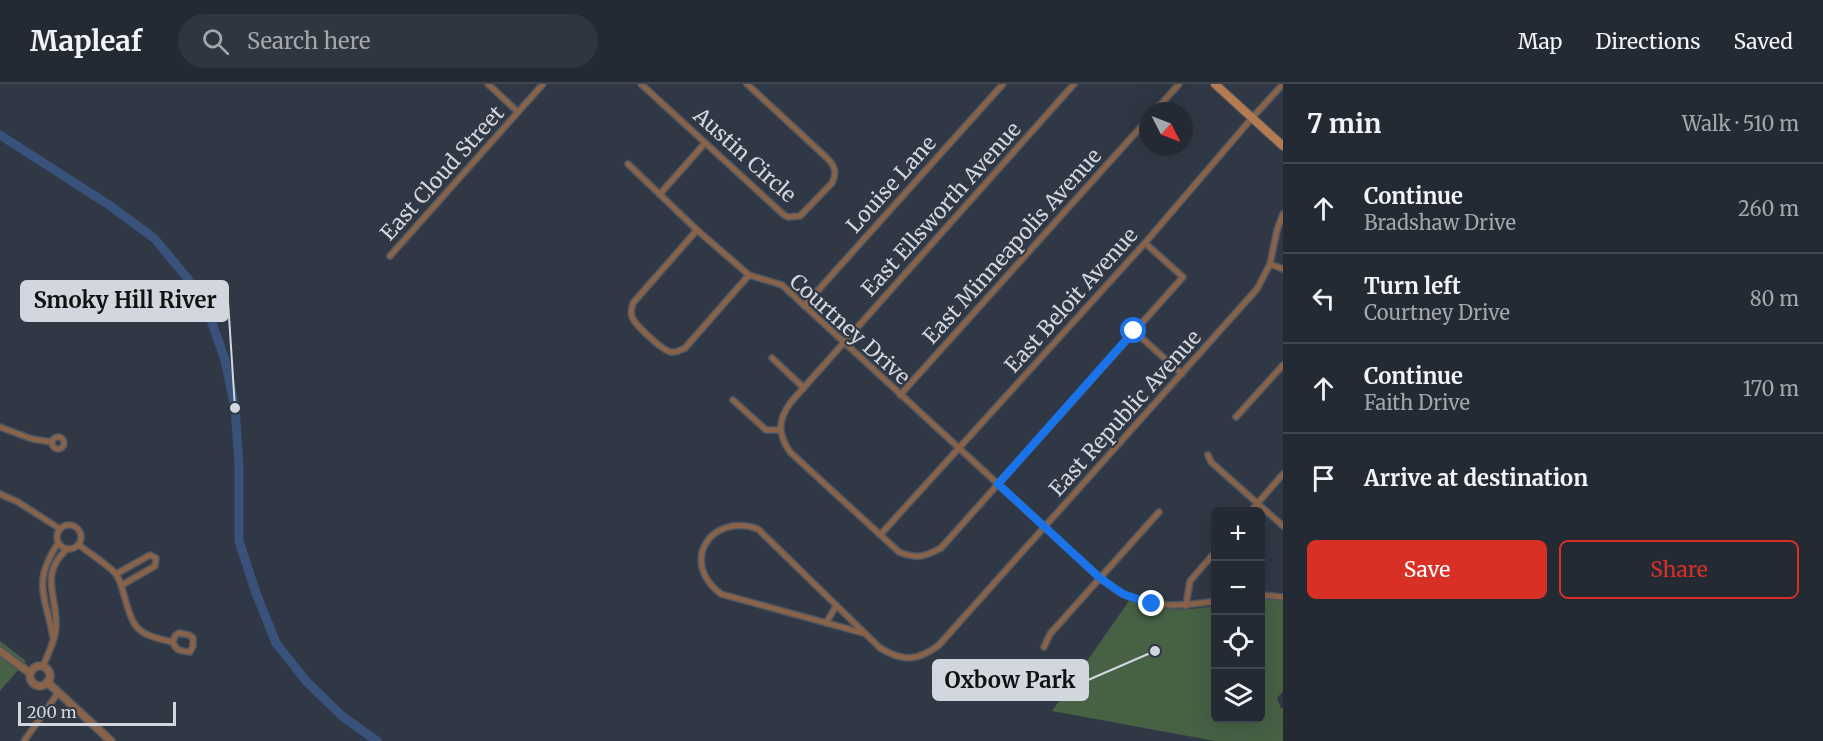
<!DOCTYPE html>
<meta charset="utf-8">
<style>
:root{--surface:#242a34;--page:#303640;--text:#f1f3f6;--muted:#a3a7ac;--line:#41464f;--accent:#d93025}
body{margin:0;font-family:Merriweather,serif;background:var(--page);color:var(--text)}
.controls{position:absolute;right:18px;bottom:18px;display:grid;overflow:hidden;border-radius:9px;box-shadow:0 6px 24px #0002}
.controls button{width:54px;height:54px;display:grid;place-items:center;padding:0;border:0;border-bottom:2px solid var(--line);background:var(--surface);color:var(--text);font:30px sans-serif}
.compass{position:absolute;left:1139px;top:18px;width:54px;height:54px;border-radius:50%;background:var(--surface);box-shadow:0 6px 24px #0002;rotate:132deg}
.scale{position:absolute;left:18px;bottom:15px;width:158px;box-sizing:border-box;padding-left:6px;border:3px solid #d2d7df;border-top:0;font-size:16px;line-height:21px;white-space:nowrap;color:#d2d7df;-webkit-text-stroke:4px #303845;paint-order:stroke}
.stop{position:absolute;width:18px;height:18px;margin:-14px;border:4px solid #1a73e8;border-radius:50%;background:#fff}
.stop.end{background:#1a73e8;border-color:#fff;box-shadow:0 2px 6px #0008}
.list{margin:0;padding:0;list-style:none}
h2{display:flex;justify-content:space-between;align-items:center;height:78px;margin:0;padding:0 24px;font-size:26px}
h2 small{font-size:20px;font-weight:400;color:var(--muted)}
.list li{display:grid;grid-template-columns:39px 1fr auto;gap:18px;align-items:center;box-sizing:border-box;height:90px;padding:0 24px;border-top:2px solid var(--line)}
.list b{display:block;font-size:22px;white-space:nowrap}
.list p{margin:0;font-size:20px;white-space:nowrap;color:var(--muted)}
.list em{font-size:20px;font-style:normal;color:var(--muted)}
.actions{display:flex;gap:12px;padding:18px 24px}
.actions a{flex:1;padding:14px 0;border:2px solid var(--accent);border-radius:9px;text-align:center;font-size:21px;color:var(--accent)}
.actions .main{background:var(--accent);color:#fff}
.icon{flex:none;width:33px;height:33px;fill:none;stroke:currentColor;stroke-width:2;stroke-linecap:round;stroke-linejoin:round}
.map{position:relative;flex:none;width:1283px;height:657px;overflow:hidden}
header{display:flex;align-items:center;gap:36px;box-sizing:border-box;height:84px;padding:0 30px;background:var(--surface);border-bottom:2px solid var(--line)}
header strong{font-size:28px}
nav{display:flex;gap:33px;margin-inline-start:auto;font-size:21px}
.search{width:420px;height:54px;background:var(--page);display:flex;align-items:center;gap:15px;box-sizing:border-box;padding:0 21px;border-radius:33px;color:var(--muted);font-size:22px}
main{display:flex}
aside{flex:1;background:var(--surface)}
.map>svg:first-child{display:block}
.green{fill:#476145}
.lines{fill:none;stroke-linecap:round;stroke-linejoin:round}
.river{stroke:#38527b;stroke-width:9}
.minor-casing{stroke:#4d5561;stroke-width:8}
.tertiary-casing{stroke:#4d5561;stroke-width:10}
.secondary-casing{stroke:#4d5561;stroke-width:10}
.minor{stroke:#886349;stroke-width:5}
.tertiary{stroke:#886349;stroke-width:7}
.secondary{stroke:#b47a50;stroke-width:8}
.route{stroke:#1a73e8;stroke-width:8}
.labels{text-anchor:middle;dominant-baseline:central;stroke-width:4.5;stroke-linejoin:round;paint-order:stroke}
.street-label{font-size:21px;fill:#d2d7df;stroke:#303845}
.leader{fill:none;stroke:#d2d7df;stroke-width:2}
.callout-dot{fill:#d2d7df;stroke:#303845;stroke-width:2}
.callout{fill:#d2d7df;stroke:#d2d7df;stroke-width:2}
.callout-label{font-size:22px;text-anchor:middle;font-weight:bold;fill:#111}
</style>
<header>
<strong>Mapleaf</strong>
<div class="search"><svg class="icon" aria-label="search" viewBox="0 0 24 24"><circle cx="10" cy="10" r="6"/><path d="M15 15l6 6"/></svg>Search here</div>
<nav><a>Map</a><a>Directions</a><a>Saved</a></nav>
</header>
<main>
<div class="map">
<svg width="1283" height="657" viewBox="0 0 1283 657">
<rect width="100%" height="100%" fill="#303845"/>
<g class="green">
<path d="M 1266,514 L 1283,517 L 1283,607 L 1277,614 L 1281,624 L 1283,624 L 1283,657 L 1215,657 L 1052,627 L 1129,517 C 1163,527 1181,527 1215,522 L 1216,634 L 1260,634 L 1261,515 Z"/>
<polygon points="0,557 26,577 0,607"/>
</g>
<g class="lines">
<polyline class="river" points="0,51 109,121 154,154 188,195 210,233 225,276 235,324 239,381 239,457 256,509 276,559 306,597 342,632 377,657"/>
<defs>
<g id="minor">
<polyline points="488,0 518,28"/>
<path d="M 641,0 L 784,131 L 788,133 L 800,132 L 832,99 C 837,89 835,82 828,75 L 747,0"/>
<path d="M 1074,0 L 791,318 C 777,337 778,350 790,368 L 899,468 C 917,475 924,473 941,464 L 1183,193 L 1145,159"/>
<polyline points="1155,27 1179,0"/>
<path d="M 628,80 L 697,146 L 749,191 L 782,201 L 1100,494 C 1107,499 1115,506 1123,510 C 1152,525 1185,522 1216,517"/>
<polyline points="660,110 705,59"/>
<path d="M 697,146 L 633,219 C 632,223 630,228 632,233 C 635,241 663,267 671,268 C 677,269 680,266 685,264 L 749,191"/>
<polyline points="390,172 543,0"/>
<polyline points="1270,180 1283,185"/>
<polyline points="804,222 1003,0"/>
<polyline points="1134,247 1182,290"/>
<polyline points="772,274 804,304"/>
<polyline points="900,311 1148,35"/>
<polyline points="733,316 766,346 780,346"/>
<polyline points="1236,333 1283,281"/>
<polyline points="0,343 32,355 52,358"/>
<circle cx="58" cy="359" r="6"/>
<polyline points="1208,371 1211,378 1283,442"/>
<polyline points="0,410 18,418 60,445"/>
<polyline points="1250,428 1283,390"/>
<circle cx="69" cy="453" r="12"/>
<polyline points="880,451 1145,159 1252,34 1283,0"/>
<path d="M 79,461 C 89,469 108,481 116,490 C 120,496 122,504 124,511 C 134,547 137,550 173,558 C 176,567 180,567 190,568 L 193,562 L 193,554 L 189,551 L 179,549 L 175,552 L 173,558"/>
<polyline points="116,490 150,471 156,474 155,482 122,501"/>
<polyline points="1260,511 1283,513"/>
<polyline points="1186,522 1190,497 1216,467"/>
<polyline points="826,539 836,522"/>
<path d="M 863,549 L 721,510 C 679,479 710,428 758,445 L 880,564 C 903,578 918,577 939,561 L 1257,205 L 1270,180 L 1277,146 L 1283,130"/>
<path d="M 53,553 C 45,510 32,499 58,459"/>
<polyline points="1044,563 1050,550 1159,428"/>
<path d="M 43,582 C 48,570 56,555 56,541 C 57,510 39,491 67,465"/>
<polyline points="24,657 58,609"/>
</g>
<g id="tertiary">
<polyline points="0,567 30,589"/>
<circle cx="40" cy="592" r="10"/>
<polyline points="47,598 111,657"/>
</g>
<polyline id="secondary" points="1215,0 1283,62"/>
</defs>
<use href="#minor" class="minor-casing"/>
<use href="#tertiary" class="tertiary-casing"/>
<use href="#secondary" class="secondary-casing"/>
<use href="#minor" class="minor"/>
<use href="#tertiary" class="tertiary"/>
<use href="#secondary" class="secondary"/>
</g>
<g class="lines">
<polyline class="route" points="1134,247 998,400 1100,494 1123,510 1152,520"/>
</g>
<g class="labels">
<g class="street-label">
<text transform="translate(745 71) rotate(42)">Austin Circle</text>
<text transform="translate(442 89) rotate(-48)">East Cloud Street</text>
<text transform="translate(891 100) rotate(-48)">Louise Lane</text>
<text transform="translate(941 125) rotate(-48)">East Ellsworth Avenue</text>
<text transform="translate(1012 162) rotate(-48)">East Minneapolis Avenue</text>
<text transform="translate(1071 216) rotate(-48)">East Beloit Avenue</text>
<text transform="translate(850 245) rotate(42)">Courtney Drive</text>
<text transform="translate(1125 329) rotate(-48)">East Republic Avenue</text>
</g>
</g>
<path class="leader" d="M235 324L228 217M1155 567L1088 596"/>
<g class="callout-dot">
<circle cx="235" cy="324" r="6"/>
<circle cx="1155" cy="567" r="6"/>
</g>
<g class="callout">
<rect x="21" y="197" width="207" height="40" rx="6"/>
<rect x="933" y="576" width="155" height="40" rx="6"/>
</g>
<g class="callout-label">
<text x="125" y="224">Smoky Hill River</text>
<text x="1010" y="604">Oxbow Park</text>
</g>
</svg>
<div class="controls">
<button>+</button>
<button>−</button>
<button><svg class="icon" aria-label="locate" viewBox="0 0 24 24"><circle cx="12" cy="12" r="6"/><path d="M12 2v4M12 18v4M2 12h4M18 12h4"/></svg></button>
<button><svg class="icon" aria-label="layers" viewBox="0 0 24 24"><path d="M12 4l9 5-9 5-9-5zM3 14l9 5 9-5"/></svg></button>
</div>
<svg class="compass" viewBox="-18 -18 36 36"><path d="M0-13l5 13h-10z" fill="#e53935"/><path d="M0 13l5-13h-10z" fill="#a3a7ac"/></svg>
<div class="scale">200 m</div>
<div class="stop" style="left:1134px;top:247px"></div>
<div class="stop end" style="left:1152px;top:520px"></div>
</div>
<aside>
<h2>7 min<small>Walk · 510 m</small></h2>
<ul class="list">
<li><svg class="icon" aria-label="ahead" viewBox="0 0 24 24"><path d="M12 20V5M6 11l6-6 6 6"/></svg><div><b>Continue</b><p>Bradshaw Drive</p></div><em>260 m</em></li>
<li><svg class="icon" aria-label="left" viewBox="0 0 24 24"><path d="M17 20v-9H6M10 6l-5 5 5 5"/></svg><div><b>Turn left</b><p>Courtney Drive</p></div><em>80 m</em></li>
<li><svg class="icon" aria-label="ahead" viewBox="0 0 24 24"><path d="M12 20V5M6 11l6-6 6 6"/></svg><div><b>Continue</b><p>Faith Drive</p></div><em>170 m</em></li>
<li><svg class="icon" aria-label="arrive" viewBox="0 0 24 24"><path d="M6 21V4h12l-3 4 3 4H6"/></svg><div><b>Arrive at destination</b></div></li>
</ul>
<div class="actions"><a class="main">Save</a><a>Share</a></div>
</aside>
</main>
